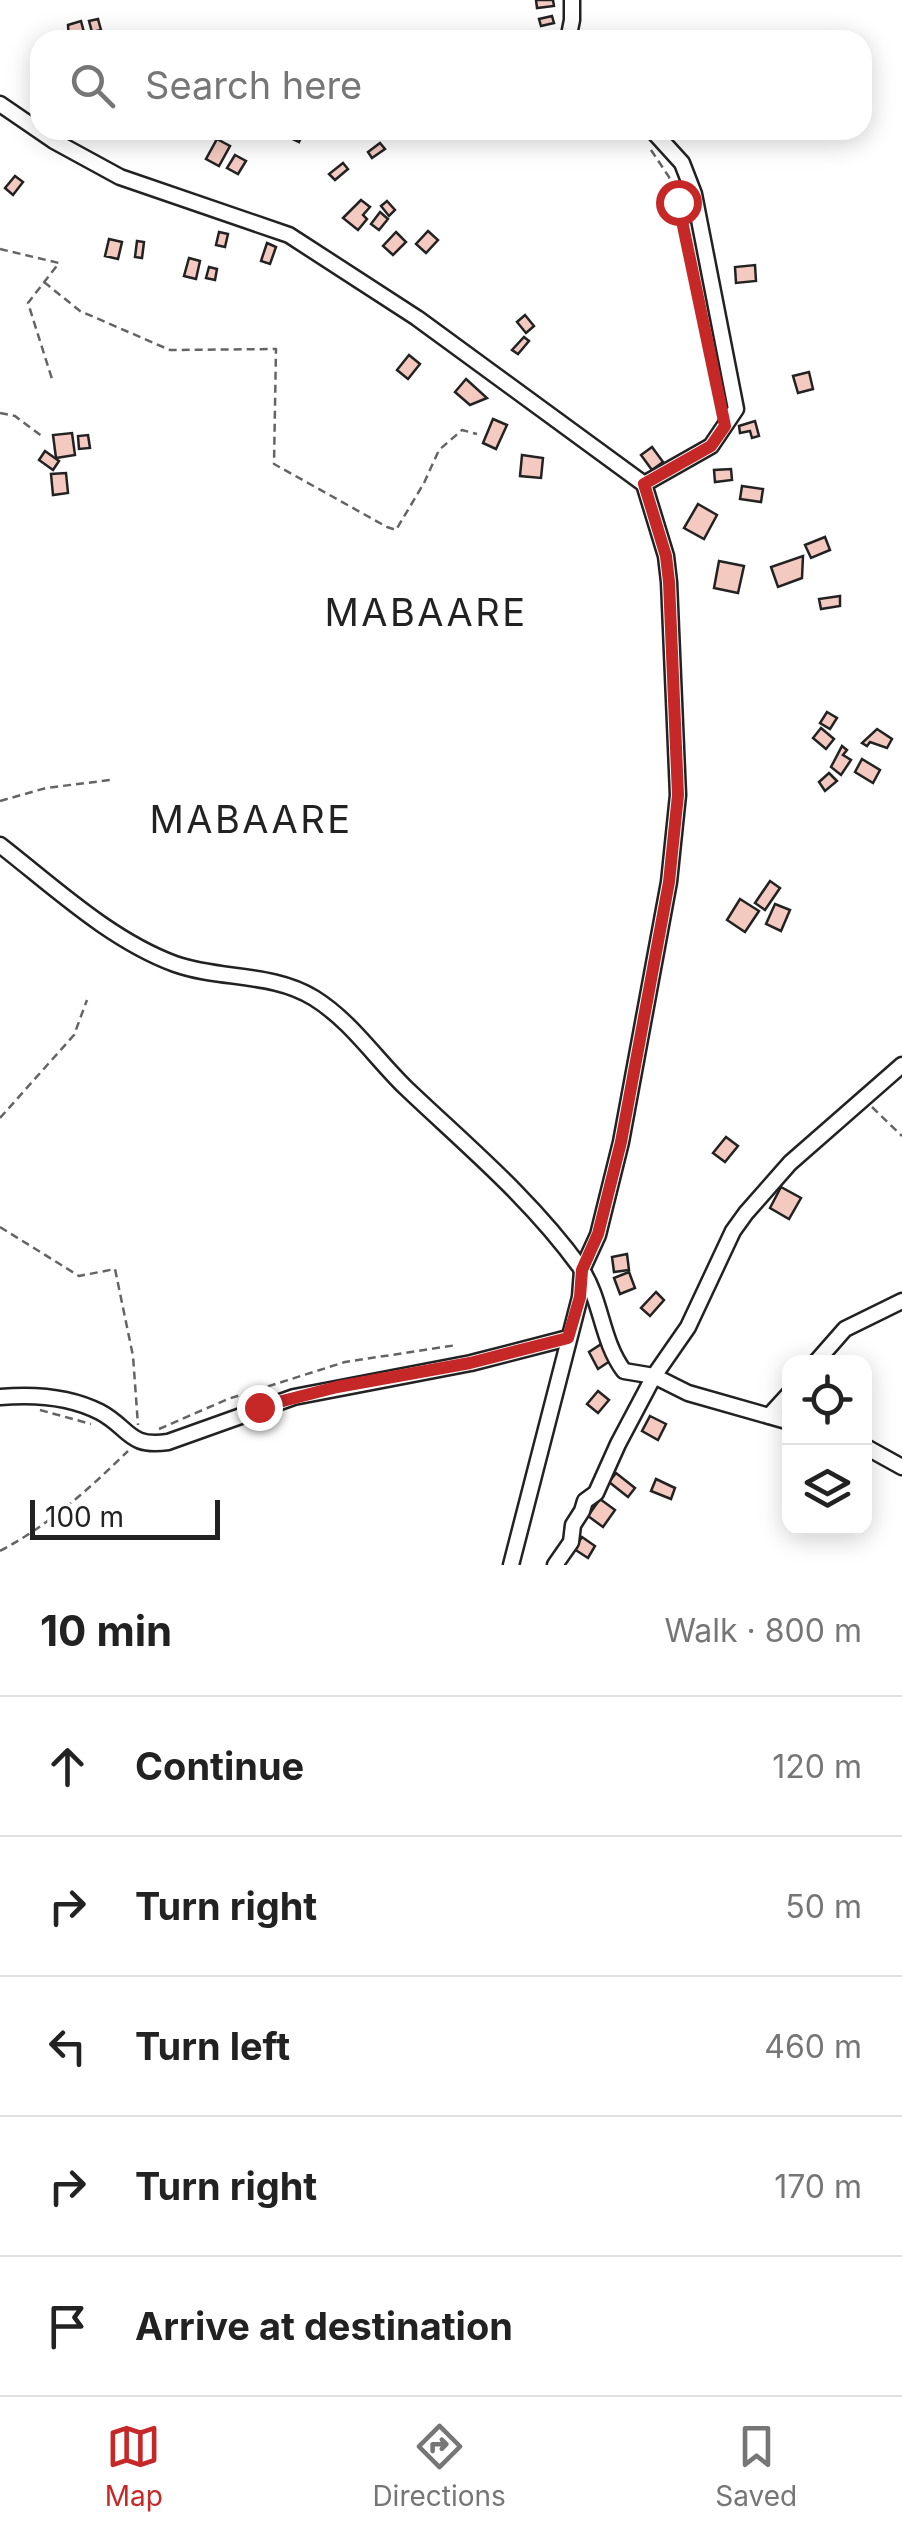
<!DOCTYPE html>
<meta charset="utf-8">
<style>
:root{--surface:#fff;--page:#f6f6f6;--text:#222;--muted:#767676;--line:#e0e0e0;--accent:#c62828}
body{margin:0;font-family:Inter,sans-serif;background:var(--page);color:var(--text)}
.controls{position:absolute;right:30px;bottom:30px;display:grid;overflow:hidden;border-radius:20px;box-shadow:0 5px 25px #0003}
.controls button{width:90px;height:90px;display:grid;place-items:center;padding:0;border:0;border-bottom:2px solid var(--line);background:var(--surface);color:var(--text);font:50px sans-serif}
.scale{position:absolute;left:30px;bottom:25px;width:190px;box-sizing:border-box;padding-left:10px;border:5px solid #222;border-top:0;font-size:28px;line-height:35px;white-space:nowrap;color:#222;-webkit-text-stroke:8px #fff;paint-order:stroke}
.stop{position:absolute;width:30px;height:30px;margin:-22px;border:8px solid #c62828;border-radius:50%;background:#fff}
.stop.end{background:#c62828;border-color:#fff;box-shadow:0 2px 10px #0008}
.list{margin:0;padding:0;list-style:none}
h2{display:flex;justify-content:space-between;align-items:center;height:130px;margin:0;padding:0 40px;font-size:42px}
h2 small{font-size:32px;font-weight:400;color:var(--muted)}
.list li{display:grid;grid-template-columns:65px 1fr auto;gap:30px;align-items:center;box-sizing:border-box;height:140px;padding:0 40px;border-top:2px solid var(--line)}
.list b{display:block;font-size:38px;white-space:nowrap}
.list em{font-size:32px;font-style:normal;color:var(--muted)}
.icon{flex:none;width:55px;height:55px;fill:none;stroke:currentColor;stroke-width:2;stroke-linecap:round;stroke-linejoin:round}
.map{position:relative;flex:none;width:902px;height:1565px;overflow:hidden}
.search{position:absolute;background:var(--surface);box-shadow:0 5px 25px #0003;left:30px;right:30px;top:30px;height:110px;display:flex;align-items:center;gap:25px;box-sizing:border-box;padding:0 35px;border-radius:30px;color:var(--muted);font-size:38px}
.sheet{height:830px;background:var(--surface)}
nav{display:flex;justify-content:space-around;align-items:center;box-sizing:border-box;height:140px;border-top:2px solid var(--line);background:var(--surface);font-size:28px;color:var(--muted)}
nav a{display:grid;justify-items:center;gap:5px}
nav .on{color:var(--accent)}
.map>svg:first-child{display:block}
.building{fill:#f3c9c0;stroke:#222;stroke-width:2.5}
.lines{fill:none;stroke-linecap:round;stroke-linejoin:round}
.minor-casing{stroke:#222;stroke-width:19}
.path{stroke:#646464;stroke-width:2.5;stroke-dasharray:8 5;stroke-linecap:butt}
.minor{stroke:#fff;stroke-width:14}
.route{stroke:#c62828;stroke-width:12}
.labels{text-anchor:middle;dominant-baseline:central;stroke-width:8;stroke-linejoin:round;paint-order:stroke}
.quarter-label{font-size:38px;letter-spacing:2.5px;fill:#222;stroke:#fff}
</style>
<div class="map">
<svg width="902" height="1565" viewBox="0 0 902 1565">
<rect width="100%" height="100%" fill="#fff"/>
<g class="building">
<polygon points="536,0 553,0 554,6 537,8"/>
<polygon points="552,16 554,23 541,26 539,19"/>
<polygon points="98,19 101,30 92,32 89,21"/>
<polygon points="81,21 86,40 69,39 68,25"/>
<polygon points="289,130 312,130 308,138 302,135 299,142 286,136"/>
<polygon points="217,139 230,146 219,166 206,159"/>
<polygon points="380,143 385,149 372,158 368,152"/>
<polygon points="235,155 246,161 238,174 227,168"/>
<polygon points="343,163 348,169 335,180 329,174"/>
<polygon points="15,176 23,182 13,195 5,188"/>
<polygon points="361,200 370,207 363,215 367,219 358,230 343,218"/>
<polygon points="387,201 395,210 389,216 381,206"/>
<polygon points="380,212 388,219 379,230 371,224"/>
<polygon points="428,231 438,240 426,253 416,244"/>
<polygon points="219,232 228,234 225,247 216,245"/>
<polygon points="396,232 406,242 393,255 383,246"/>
<polygon points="109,239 122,242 118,259 105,256"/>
<polygon points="137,241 144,242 142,258 135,257"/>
<polygon points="267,243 276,247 270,264 261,261"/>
<polygon points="189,258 200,261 196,279 184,276"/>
<polygon points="755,265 756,281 736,283 735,267"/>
<polygon points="209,267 217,269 215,280 206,278"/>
<polygon points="525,315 534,326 526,333 517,322"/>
<polygon points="524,337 529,341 518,354 512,350"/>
<polygon points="409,355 420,364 408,379 397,370"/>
<polygon points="809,372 813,389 798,393 793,376"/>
<polygon points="466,379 487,398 470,405 455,392"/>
<polygon points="493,419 507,425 496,449 483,443"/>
<polygon points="755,421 759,436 752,438 750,431 740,433 739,426"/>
<polygon points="72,433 75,455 56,458 53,435"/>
<polygon points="88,435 90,448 79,449 78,436"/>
<polygon points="652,447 663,462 652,470 641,455"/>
<polygon points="45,451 59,461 53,470 39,460"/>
<polygon points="522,455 543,458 541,478 520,476"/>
<polygon points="731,469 732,480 715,482 714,470"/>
<polygon points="66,473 68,493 53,495 51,474"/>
<polygon points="742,486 763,489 761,502 740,499"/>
<polygon points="698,504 717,515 704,539 684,528"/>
<polygon points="825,537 830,550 811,558 805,545"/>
<polygon points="803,556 802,578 778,587 771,567"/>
<polygon points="719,561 744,566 738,593 714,588"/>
<polygon points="840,596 840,606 821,609 819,599"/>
<polygon points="827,712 837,718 830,729 820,723"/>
<polygon points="821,728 834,739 826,749 813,738"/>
<polygon points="877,729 892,739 887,748 870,742 867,746 862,743"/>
<polygon points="842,746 847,750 843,755 851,760 841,775 831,767"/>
<polygon points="862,759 880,770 873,783 855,772"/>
<polygon points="829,773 837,781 825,791 819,782"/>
<polygon points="770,881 780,888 765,910 755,903"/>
<polygon points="740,899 759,911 745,932 727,920"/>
<polygon points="775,904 790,910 781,931 766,924"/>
<polygon points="726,1137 738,1146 725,1162 713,1153"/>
<polygon points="781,1187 801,1198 789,1219 770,1208"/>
<polygon points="627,1254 629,1270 614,1272 612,1257"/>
<polygon points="629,1272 635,1288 620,1294 614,1278"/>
<polygon points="656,1292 664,1300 650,1316 641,1308"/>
<polygon points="603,1343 610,1361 598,1369 589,1352"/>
<polygon points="598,1391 609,1400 598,1413 587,1404"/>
<polygon points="650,1416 666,1424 658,1440 642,1431"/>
<polygon points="616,1473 635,1488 628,1497 609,1482"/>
<polygon points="656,1479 675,1488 671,1499 651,1491"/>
<polygon points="600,1499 615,1510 603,1527 588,1516"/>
<polygon points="582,1537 595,1546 588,1558 574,1549"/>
</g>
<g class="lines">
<defs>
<g id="minor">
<polyline points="568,40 572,20 572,0"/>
<polyline points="0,104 54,141 120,177 289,235 417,318 644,484 666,556 669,582 678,795 669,882 621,1142 598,1235 582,1270 580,1297 511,1565"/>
<polyline points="644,484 711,446 736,409 694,194 682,163 652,130"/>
<path d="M 0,845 C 54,887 110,940 175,964 C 220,980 272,972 314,998 C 351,1021 375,1058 406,1088 C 467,1146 530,1198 580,1267 C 602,1299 601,1341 624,1371 L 654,1376 L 688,1393 L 790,1422"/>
<polyline points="816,1362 845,1329 902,1301"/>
<path d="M 0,1397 C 34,1394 69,1396 100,1412 C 130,1428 128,1448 168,1442 L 294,1397 L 471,1363 L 568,1338"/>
<polyline points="769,1416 790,1393"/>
<polyline points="864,1446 902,1467"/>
<polyline points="555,1565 571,1542 573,1525 582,1511 585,1501 596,1493 618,1444 654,1376 688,1327 733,1231 746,1213 790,1163 902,1065"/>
</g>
</defs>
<use href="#minor" class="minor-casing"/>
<g class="path">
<polyline points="651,150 669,177 678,202 708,341"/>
<polyline points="0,249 59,263 28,303 52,379"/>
<polyline points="44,282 80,311 170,350 276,349 274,464 387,527 396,530 424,483 439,450 462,430 477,434"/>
<polyline points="0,413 15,416 43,437"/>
<polyline points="0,801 46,788 110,780"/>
<polyline points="872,1107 902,1136"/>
<polyline points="0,1118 74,1035 87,1000"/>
<polyline points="0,1227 79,1276 115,1269 133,1356 138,1425"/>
<polyline points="40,1410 91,1424"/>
<polyline points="159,1429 228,1399 345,1362 457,1345"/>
<path d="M 0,1551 C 49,1525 88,1490 128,1451"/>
</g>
<use href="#minor" class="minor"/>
</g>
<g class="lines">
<polyline class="route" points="259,1407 337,1387 470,1363 568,1338 580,1297 582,1270 598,1234 621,1142 669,882 678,795 669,582 666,556 644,484 711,446 725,426 678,202"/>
</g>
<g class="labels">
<g class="quarter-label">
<text x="426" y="612">MABAARE</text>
<text x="251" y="819">MABAARE</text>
</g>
</g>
</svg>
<div class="controls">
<button><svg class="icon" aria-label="locate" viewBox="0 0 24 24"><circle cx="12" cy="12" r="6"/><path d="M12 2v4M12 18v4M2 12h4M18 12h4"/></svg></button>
<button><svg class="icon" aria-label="layers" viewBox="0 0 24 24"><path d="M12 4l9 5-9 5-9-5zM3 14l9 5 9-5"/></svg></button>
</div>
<div class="scale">100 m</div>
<div class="stop" style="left:678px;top:202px"></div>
<div class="stop end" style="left:259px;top:1407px"></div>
<div class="search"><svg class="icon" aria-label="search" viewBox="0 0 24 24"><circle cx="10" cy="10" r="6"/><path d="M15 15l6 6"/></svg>Search here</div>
</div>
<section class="sheet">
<h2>10 min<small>Walk · 800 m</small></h2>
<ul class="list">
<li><svg class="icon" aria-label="ahead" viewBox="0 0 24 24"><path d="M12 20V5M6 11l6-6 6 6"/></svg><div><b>Continue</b></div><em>120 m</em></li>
<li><svg class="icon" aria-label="right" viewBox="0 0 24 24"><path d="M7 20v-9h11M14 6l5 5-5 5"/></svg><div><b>Turn right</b></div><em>50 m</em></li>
<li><svg class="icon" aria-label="left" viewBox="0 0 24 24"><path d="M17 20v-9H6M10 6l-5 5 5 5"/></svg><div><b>Turn left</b></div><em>460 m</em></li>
<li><svg class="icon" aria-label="right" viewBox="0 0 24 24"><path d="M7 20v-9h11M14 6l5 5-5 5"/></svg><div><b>Turn right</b></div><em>170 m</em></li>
<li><svg class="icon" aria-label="arrive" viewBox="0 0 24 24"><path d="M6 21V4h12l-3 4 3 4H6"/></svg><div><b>Arrive at destination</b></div></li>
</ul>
</section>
<nav>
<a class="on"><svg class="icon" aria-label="map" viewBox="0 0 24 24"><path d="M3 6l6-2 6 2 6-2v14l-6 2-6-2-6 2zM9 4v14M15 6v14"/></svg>Map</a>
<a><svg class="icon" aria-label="directions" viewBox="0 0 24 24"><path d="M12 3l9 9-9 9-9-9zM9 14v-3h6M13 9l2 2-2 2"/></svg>Directions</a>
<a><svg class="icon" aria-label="saved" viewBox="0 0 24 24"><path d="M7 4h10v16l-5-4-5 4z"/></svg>Saved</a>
</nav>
